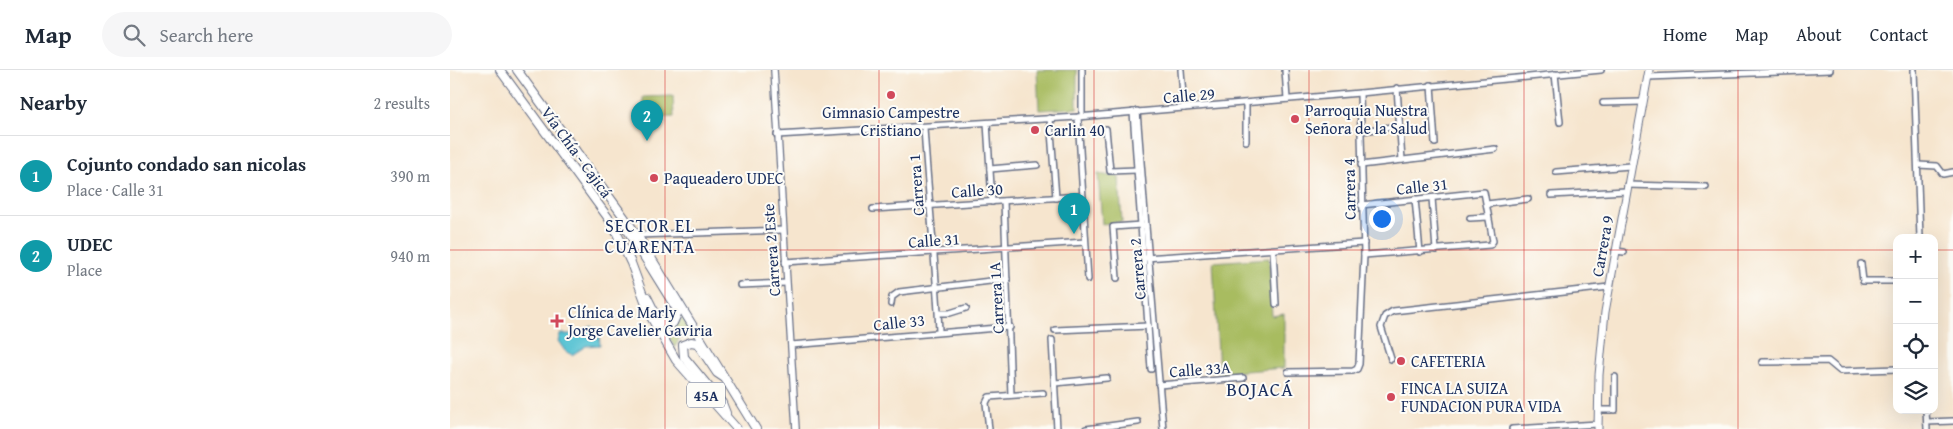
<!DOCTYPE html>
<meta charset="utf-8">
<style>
:root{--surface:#fff;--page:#f6f6f7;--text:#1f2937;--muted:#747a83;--line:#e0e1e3;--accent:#7c3aed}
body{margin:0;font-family:"Gentium Book Plus",serif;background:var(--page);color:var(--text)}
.controls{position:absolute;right:15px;bottom:15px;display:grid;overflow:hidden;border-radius:10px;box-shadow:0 5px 20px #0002}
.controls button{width:45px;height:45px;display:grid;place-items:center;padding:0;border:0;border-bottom:1px solid var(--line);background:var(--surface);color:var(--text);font:25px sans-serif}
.you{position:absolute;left:931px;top:148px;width:18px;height:18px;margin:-12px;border:4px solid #fff;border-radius:50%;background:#1a73e8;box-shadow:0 0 0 8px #1a73e833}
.badge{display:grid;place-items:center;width:32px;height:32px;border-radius:50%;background:var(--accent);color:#fff;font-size:16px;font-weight:700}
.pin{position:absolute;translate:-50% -41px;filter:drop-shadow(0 1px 2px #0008)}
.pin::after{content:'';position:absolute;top:26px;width:18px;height:15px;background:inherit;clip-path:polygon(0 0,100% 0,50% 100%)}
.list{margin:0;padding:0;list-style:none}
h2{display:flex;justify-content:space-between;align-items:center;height:65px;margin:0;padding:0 20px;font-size:21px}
h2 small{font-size:16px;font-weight:400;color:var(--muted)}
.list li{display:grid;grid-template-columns:32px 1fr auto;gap:15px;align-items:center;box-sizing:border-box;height:80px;padding:0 20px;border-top:1px solid var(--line)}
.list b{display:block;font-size:19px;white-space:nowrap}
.list p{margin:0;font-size:16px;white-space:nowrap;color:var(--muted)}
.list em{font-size:16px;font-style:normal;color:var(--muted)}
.icon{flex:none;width:28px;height:28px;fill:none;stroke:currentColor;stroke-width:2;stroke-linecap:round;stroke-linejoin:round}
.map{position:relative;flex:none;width:1503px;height:359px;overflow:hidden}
header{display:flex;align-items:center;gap:30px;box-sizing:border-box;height:70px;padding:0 25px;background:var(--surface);border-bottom:1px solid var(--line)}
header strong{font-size:24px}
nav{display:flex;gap:28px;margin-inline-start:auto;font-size:18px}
.search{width:350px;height:45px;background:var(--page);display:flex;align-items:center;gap:12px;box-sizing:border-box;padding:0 18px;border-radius:28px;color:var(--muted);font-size:19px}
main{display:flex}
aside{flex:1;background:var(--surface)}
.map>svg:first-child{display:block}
.green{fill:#a8bc60;stroke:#62765f}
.water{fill:#58c3d3;stroke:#3a7998}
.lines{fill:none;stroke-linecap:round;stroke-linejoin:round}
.minor-casing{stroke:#686f85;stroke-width:8}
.tertiary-casing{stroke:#686f85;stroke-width:8}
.secondary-casing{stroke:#686f85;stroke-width:9}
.trunk-casing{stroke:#686f85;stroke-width:10}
.minor{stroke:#fff;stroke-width:5}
.tertiary{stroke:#fff;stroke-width:5.5}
.secondary{stroke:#fff;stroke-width:7}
.trunk{stroke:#fff;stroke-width:8}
.grid{fill:none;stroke:#d62828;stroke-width:1;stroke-opacity:0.55}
.poi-dot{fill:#d1495b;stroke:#fdfcf7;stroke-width:2}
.labels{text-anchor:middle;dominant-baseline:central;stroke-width:4;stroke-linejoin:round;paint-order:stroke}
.shield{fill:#fdfcf7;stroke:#5f6c8c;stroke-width:1}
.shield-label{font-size:15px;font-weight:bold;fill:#1b2f5e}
.street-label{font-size:16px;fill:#1b2f5e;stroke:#fdfcf7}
.poi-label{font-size:16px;fill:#1b2f5e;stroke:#fdfcf7;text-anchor:start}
.neighbourhood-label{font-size:18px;letter-spacing:1px;fill:#1b2f5e;stroke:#fdfcf7}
.quarter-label{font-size:19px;letter-spacing:1px;fill:#1b2f5e;stroke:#fdfcf7}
</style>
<header>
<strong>Map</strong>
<div class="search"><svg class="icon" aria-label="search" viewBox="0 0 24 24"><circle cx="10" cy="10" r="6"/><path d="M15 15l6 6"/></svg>Search here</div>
<nav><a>Home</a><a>Map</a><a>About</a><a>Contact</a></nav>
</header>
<main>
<aside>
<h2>Nearby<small>2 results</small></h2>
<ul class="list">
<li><span class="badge" style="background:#0f9aa8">1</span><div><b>Cojunto condado san nicolas</b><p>Place · Calle 31</p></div><em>390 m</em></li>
<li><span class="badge" style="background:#0f9aa8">2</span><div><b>UDEC</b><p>Place</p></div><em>940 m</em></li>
</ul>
</aside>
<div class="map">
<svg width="1503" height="359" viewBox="0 0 1503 359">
<rect width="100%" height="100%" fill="#fdfcf7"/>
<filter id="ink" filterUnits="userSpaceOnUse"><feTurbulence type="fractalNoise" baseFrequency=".02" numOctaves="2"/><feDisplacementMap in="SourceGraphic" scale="10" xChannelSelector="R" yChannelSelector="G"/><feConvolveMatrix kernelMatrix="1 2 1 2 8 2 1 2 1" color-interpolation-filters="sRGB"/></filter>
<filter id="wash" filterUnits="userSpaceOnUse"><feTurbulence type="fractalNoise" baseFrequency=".0096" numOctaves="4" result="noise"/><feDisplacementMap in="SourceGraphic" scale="20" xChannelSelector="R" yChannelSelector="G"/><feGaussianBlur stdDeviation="1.12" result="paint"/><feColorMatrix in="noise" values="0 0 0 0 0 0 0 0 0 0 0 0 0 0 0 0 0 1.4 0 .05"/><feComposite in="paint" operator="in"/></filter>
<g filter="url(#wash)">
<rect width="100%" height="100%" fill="#f6e5ce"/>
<g class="green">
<polygon points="587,0 627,0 627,38 589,40"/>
<polygon points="223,26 224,47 194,48 193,27"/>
<polygon points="648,104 669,107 672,152 652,154"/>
<polygon points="819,188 822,246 834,244 834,298 769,303 763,192"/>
<polygon points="233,247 241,264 229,269 225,278 215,260 225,257"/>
</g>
<polygon class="water" points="142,256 149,263 150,275 136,276 122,285 115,281 108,271 110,264 127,264"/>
</g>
<g filter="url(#ink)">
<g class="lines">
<defs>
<g id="minor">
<polyline points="632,0 632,46"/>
<polyline points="731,0 734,38"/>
<polyline points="835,0 837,29"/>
<polyline points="1464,0 1470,168"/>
<polyline points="1105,4 1110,52"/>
<polyline points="1198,7 1380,0"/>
<polyline points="981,15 985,73"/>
<polyline points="947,18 952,90"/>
<polyline points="796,33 796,71"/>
<polyline points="1153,33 1193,32"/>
<polyline points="687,41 696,156"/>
<polyline points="683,42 691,155 696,156 713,359"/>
<polyline points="628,47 638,209"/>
<polyline points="600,48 606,128"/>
<polyline points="537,53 542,132"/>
<path d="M 474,57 C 478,125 486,193 489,261"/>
<polyline points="656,59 660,101 687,100"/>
<polyline points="911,61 950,56"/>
<polyline points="327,65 628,47 910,23 1151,0"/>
<polyline points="911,95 1045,79"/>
<polyline points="1468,95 1487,96 1493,104 1503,102"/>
<polyline points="540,99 587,95"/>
<polyline points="1106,102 1180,96"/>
<polyline points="1177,115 1256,117"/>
<polyline points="1101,125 1176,121"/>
<polyline points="982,128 986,180"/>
<polyline points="965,129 970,182"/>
<polyline points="554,131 561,325"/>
<polyline points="1037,134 1078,129"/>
<polyline points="911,135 1034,122 1043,171 1040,175 914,185"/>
<polyline points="423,139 632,126"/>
<polyline points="1020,148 1038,147"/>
<polyline points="187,165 333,160"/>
<polyline points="823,180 826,234"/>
<polyline points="1165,181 1174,182"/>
<polyline points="695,188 914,173"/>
<polyline points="335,192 635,172"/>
<polyline points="1411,194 1413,211 1447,211"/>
<polyline points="667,208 663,157 691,155 701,299"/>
<polyline points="290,215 336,213"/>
<polyline points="441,234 442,227 449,222 557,209"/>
<polyline points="489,243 500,243 516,238"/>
<polyline points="605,260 699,256"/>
<polyline points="602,270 607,359"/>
<polyline points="341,275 560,257"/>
<polyline points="941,289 931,257 935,246 943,241 1159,217"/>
<polyline points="1312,292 1378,291 1390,301 1447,299"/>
<polyline points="838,302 903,301 907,299 909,294 914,185 910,23"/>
<polyline points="1165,307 1165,340"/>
<polyline points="605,313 657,308"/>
<polyline points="709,315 793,308"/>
<polyline points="1148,340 1161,340"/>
<polyline points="1476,340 1477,359"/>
<polyline points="1477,352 1503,351"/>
<polyline points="539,359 536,333 539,327 593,323"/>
<polyline points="636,359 688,352"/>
<polyline points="1062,359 1148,354"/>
</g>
<polyline id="tertiary" points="324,0 346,359"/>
<polyline id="secondary" points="1148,359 1149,305 1155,242 1199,0"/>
<g id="trunk">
<polyline points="50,0 162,153 181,193 201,247 226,290 287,359"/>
<polyline points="67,0 187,165 306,359"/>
<polyline points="175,150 177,159 226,238 227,244 223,253 215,255 208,249 197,227"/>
<polyline points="273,307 267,303 247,273 241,272 233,275 234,287 272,333 276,343"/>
</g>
</defs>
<use href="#minor" class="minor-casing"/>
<use href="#tertiary" class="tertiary-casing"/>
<use href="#secondary" class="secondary-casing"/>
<use href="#trunk" class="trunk-casing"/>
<use href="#minor" class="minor"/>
<use href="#tertiary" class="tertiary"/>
<use href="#secondary" class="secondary"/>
<use href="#trunk" class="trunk"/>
</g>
</g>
<path class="grid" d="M 215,0 L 215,359M 429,0 L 429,359M 644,0 L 644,359M 859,0 L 859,359M 1074,0 L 1074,359M 1288,0 L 1288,359M 0,180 L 1447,180M 1484,180 L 1503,180"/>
<g class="poi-dot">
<circle cx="441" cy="25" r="5"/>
<circle cx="845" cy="49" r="5"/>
<circle cx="585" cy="60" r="5"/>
<circle cx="204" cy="108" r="5"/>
<path d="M104.5 243.5h5v5h5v5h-5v5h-5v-5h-5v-5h5z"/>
<circle cx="951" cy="291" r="5"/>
<circle cx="941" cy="327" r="5"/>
</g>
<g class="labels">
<rect class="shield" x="237" y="312.5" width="38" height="25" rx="4"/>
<g class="shield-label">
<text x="256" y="325">45A</text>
</g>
<g class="street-label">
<text transform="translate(739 25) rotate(-5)">Calle 29</text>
<text transform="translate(127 82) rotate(54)">Vía Chía - Cajicá</text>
<text transform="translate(466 115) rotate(-94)">Carrera 1</text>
<text transform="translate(972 116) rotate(-6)">Calle 31</text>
<text transform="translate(899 119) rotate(-91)">Carrera 4</text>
<text transform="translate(527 120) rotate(-4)">Calle 30</text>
<text transform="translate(484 170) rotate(-4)">Calle 31</text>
<text transform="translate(1152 176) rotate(-80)">Carrera 9</text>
<text transform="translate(321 180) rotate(-94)">Carrera 2 Este</text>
<text transform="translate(687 199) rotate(-95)">Carrera 2</text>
<text transform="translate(546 228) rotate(-93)">Carrera 1A</text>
<text transform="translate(449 252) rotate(-6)">Calle 33</text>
<text transform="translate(750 299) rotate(-4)">Calle 33A</text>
</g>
<g class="poi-label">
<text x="855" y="40">Parroquia Nuestra<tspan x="855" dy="18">Señora de la Salud</tspan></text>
<text x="441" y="42" text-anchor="middle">Gimnasio Campestre<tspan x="441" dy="18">Cristiano</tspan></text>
<text x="595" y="60">Carlin 40</text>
<text x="214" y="108">Paqueadero UDEC</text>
<text x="118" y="242">Clínica de Marly<tspan x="118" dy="18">Jorge Cavelier Gaviria</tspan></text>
<text x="961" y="291">CAFETERIA</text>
<text x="951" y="318">FINCA LA SUIZA<tspan x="951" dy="18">FUNDACION PURA VIDA</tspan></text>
</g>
<g class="neighbourhood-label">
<text x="200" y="155">SECTOR EL<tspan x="200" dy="21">CUARENTA</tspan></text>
</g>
<g class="quarter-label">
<text x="810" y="319">BOJACÁ</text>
</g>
</g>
</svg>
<div class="controls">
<button>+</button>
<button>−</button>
<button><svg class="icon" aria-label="locate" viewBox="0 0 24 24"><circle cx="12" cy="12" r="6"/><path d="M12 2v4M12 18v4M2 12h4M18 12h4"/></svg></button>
<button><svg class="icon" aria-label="layers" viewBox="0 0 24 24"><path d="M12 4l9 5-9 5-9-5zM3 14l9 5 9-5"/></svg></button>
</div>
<div class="you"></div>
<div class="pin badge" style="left:624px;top:164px;background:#0f9aa8">1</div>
<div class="pin badge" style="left:197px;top:71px;background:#0f9aa8">2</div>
</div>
</main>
